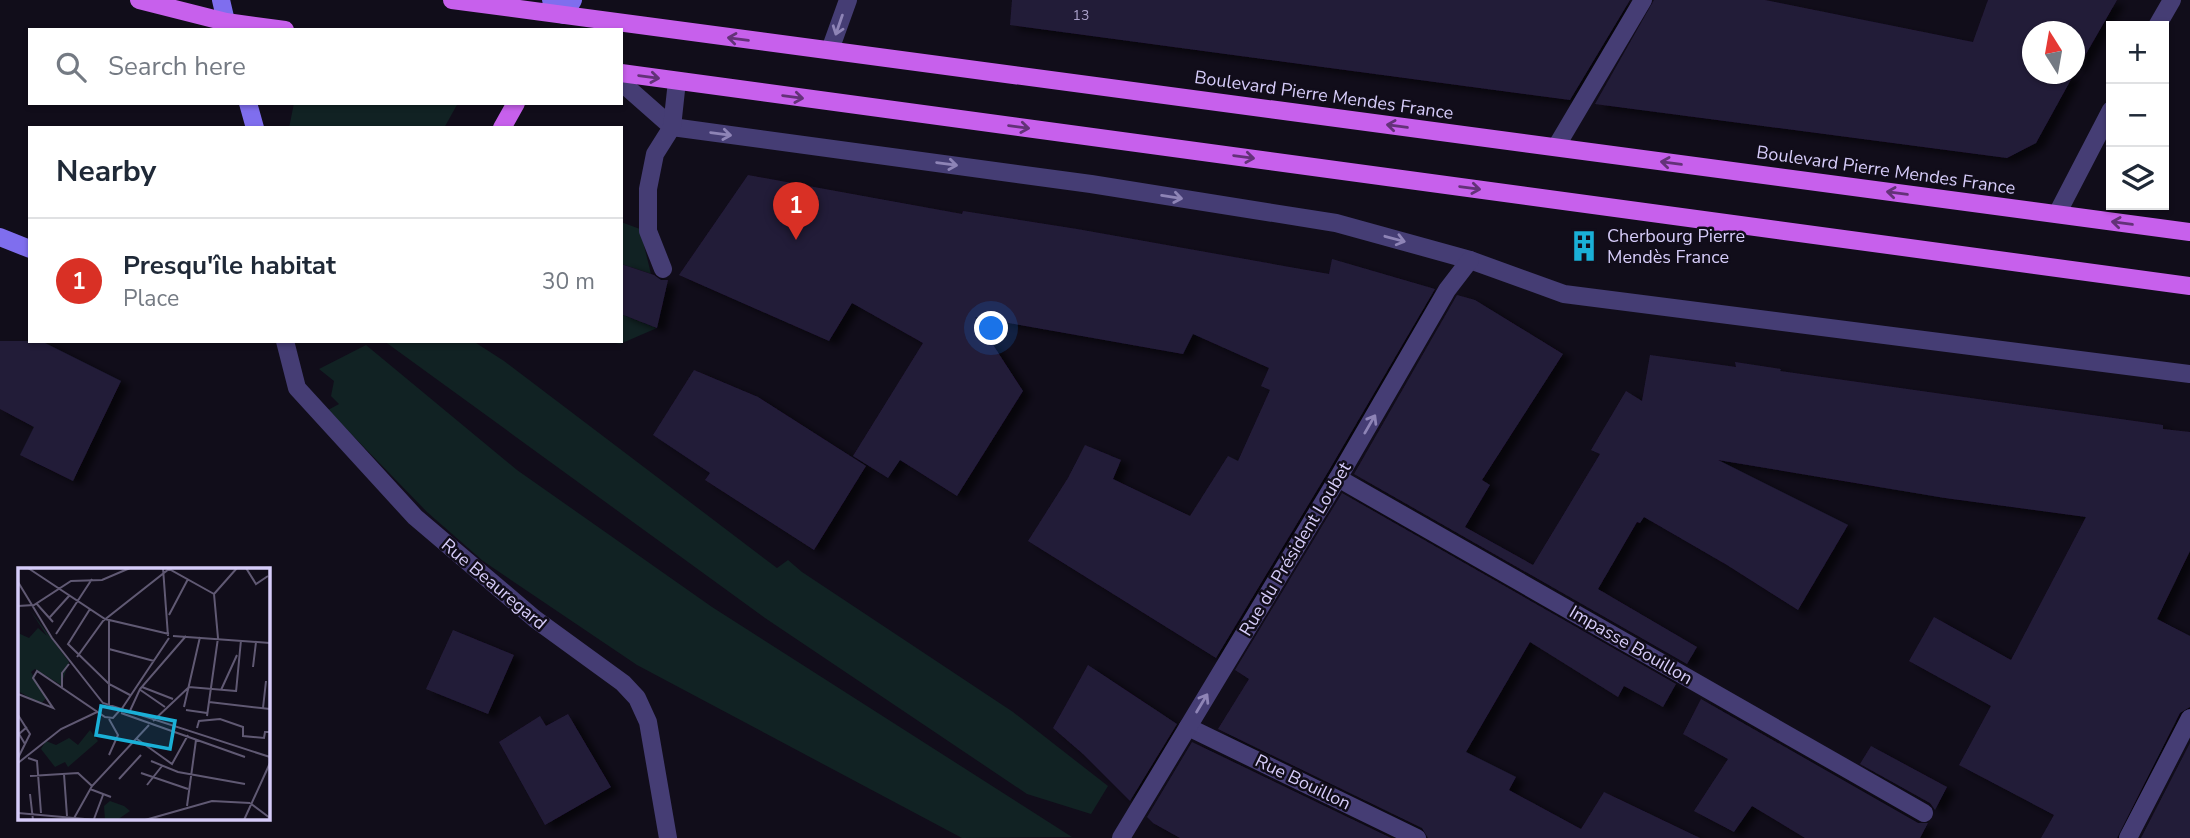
<!DOCTYPE html>
<meta charset="utf-8">
<style>
:root{--surface:#fff;--page:#f6f6f7;--text:#1f2937;--muted:#747a83;--line:#e0e1e3;--accent:#d93025}
body{margin:0;font-family:"Nunito Sans",sans-serif;background:var(--page);color:var(--text)}
.controls{position:absolute;right:21px;top:21px;display:grid;overflow:hidden;border-radius:0px;box-shadow:0 2px 5px #0004}
.controls button{width:63px;height:63px;display:grid;place-items:center;padding:0;border:0;border-bottom:2px solid var(--line);background:var(--surface);color:var(--text);font:35px sans-serif}
.compass{position:absolute;left:2022px;top:21px;width:63px;height:63px;border-radius:50%;background:var(--surface);box-shadow:0 2px 5px #0004;rotate:349deg}
.you{position:absolute;left:992px;top:329px;width:24px;height:24px;margin:-18px;border:5px solid #fff;border-radius:50%;background:#1a73e8;box-shadow:0 0 0 10px #1a73e833}
.badge{display:grid;place-items:center;width:46px;height:46px;border-radius:50%;background:var(--accent);color:#fff;font-size:23px;font-weight:700}
.pin{position:absolute;translate:-50% -58px;filter:drop-shadow(0 2px 4px #0008)}
.pin::after{content:'';position:absolute;top:37px;width:24px;height:21px;background:inherit;clip-path:polygon(0 0,100% 0,50% 100%)}
.list{margin:0;padding:0;list-style:none}
h2{display:flex;justify-content:space-between;align-items:center;height:91px;margin:0;padding:0 28px;font-size:30px}
h2 small{font-size:23px;font-weight:400;color:var(--muted)}
.list li{display:grid;grid-template-columns:46px 1fr auto;gap:21px;align-items:center;box-sizing:border-box;height:126px;padding:0 28px;border-top:2px solid var(--line)}
.list b{display:block;font-size:26px;white-space:nowrap}
.list p{margin:0;font-size:23px;white-space:nowrap;color:var(--muted)}
.list em{font-size:23px;font-style:normal;color:var(--muted)}
.icon{flex:none;width:38px;height:38px;fill:none;stroke:currentColor;stroke-width:2;stroke-linecap:round;stroke-linejoin:round}
.map{position:relative;flex:none;width:2190px;height:838px;overflow:hidden}
.search{position:absolute;background:var(--surface);box-shadow:0 2px 5px #0004;left:28px;top:28px;width:595px;height:77px;display:flex;align-items:center;gap:18px;box-sizing:border-box;padding:0 24px;border-radius:0px;color:var(--muted);font-size:26px}
.panel{position:absolute;background:var(--surface);box-shadow:0 2px 5px #0004;left:28px;top:126px;width:595px;height:217px;border-radius:0px}
.map>svg:first-child{display:block}
.green{fill:#112223}
.building{fill:#241b39;filter:url(#shadow)}
.lines{fill:none;stroke-linecap:round;stroke-linejoin:round}
.lane{stroke:#453d74;stroke-width:18}
.street{stroke:#453d74;stroke-width:18}
.secondary{stroke:#7f6eee;stroke-width:18}
.primary{stroke:#c760ec;stroke-width:18}
.oneway{stroke:#8e84b6}
.oneway2{stroke:#633278}
.labels{text-anchor:middle;dominant-baseline:central;stroke-width:5;stroke-linejoin:round;paint-order:stroke}
.number-label{font-size:14px;fill:#aaa0c9}
.street-label{font-size:18px;fill:#d6ccf9;stroke:#110d1a}
.poi-label{font-size:18px;fill:#d6ccf9;stroke:#110d1a;text-anchor:start}
.inset-road{fill:none;stroke:#605973;stroke-width:2}
.view{fill:#1ab0d7;fill-opacity:0.15;stroke:#1ab0d7;stroke-width:3.5}
.inset-edge{fill:none;stroke:#d6ccf9;stroke-width:3.5}
</style>
<div class="map">
<svg width="2190" height="838" viewBox="0 0 2190 838">
<defs>
<filter id="shadow"><feDropShadow dx="8" dy="4.5" stdDeviation="3.5" flood-color="#0009"/></filter>
</defs>
<rect width="100%" height="100%" fill="#110d1a"/>
<g class="green">
<polygon points="294,103 458,103 444,128 289,128"/>
<polygon points="621,222 640,229 651,274 621,264"/>
<polygon points="621,314 657,328 620,344 606,341 621,341"/>
<polygon points="384,341 473,341 504,361 777,568 788,560 802,572 1013,712 1108,786 1091,814 1027,794 765,618"/>
<polygon points="366,345 517,470 712,607 1072,837 962,838 637,665 483,561 427,512 328,410 339,404 331,396 334,381 319,369"/>
</g>
<g class="building">
<polygon points="1012,0 1630,0 1570,100 1010,25"/>
<polygon points="1654,0 1765,0 1973,42 1988,0 2117,0 2075,73 2075,32 2033,32 2033,74 2074,74 2036,143 2007,158 1595,104"/>
<polygon points="748,175 962,214 963,211 1077,229 1329,274 1332,259 1435,289 1328,472 1216,658 1028,541 1068,478 1085,445 1121,460 1113,479 1190,516 1228,456 1238,461 1270,390 1261,386 1269,368 1193,334 1183,354 975,317 1023,391 957,496 900,460 888,478 853,456 923,343 852,303 829,341 679,275"/>
<polygon points="621,264 654,275 661,280 668,280 657,328 621,314"/>
<polygon points="1457,295 1475,300 1563,354 1482,480 1490,485 1465,527 1533,565 1600,454 1591,450 1626,391 1642,401 1650,355 1736,367 1735,362 1781,369 1780,371 2163,425 2163,429 2190,432 2190,551 2157,619 2190,636 2190,707 2180,713 2117,838 2041,838 2054,815 1959,765 1991,706 1909,661 1934,617 2011,660 2086,517 1945,498 1718,460 1848,525 1798,610 1727,565 1644,517 1640,523 1637,522 1598,589 1697,647 1687,664 1354,474"/>
<polygon points="0,341 41,341 121,381 73,481 20,455 34,427 0,409"/>
<polygon points="694,370 758,397 866,466 814,550 705,480 710,473 653,435"/>
<polygon points="1342,493 1676,684 1663,707 1624,686 1618,697 1530,642 1466,752 1516,777 1509,790 1581,829 1604,792 1700,838 1428,838 1422,828 1218,729 1249,679 1235,670"/>
<polygon points="453,630 514,655 488,714 426,689"/>
<polygon points="1088,665 1177,724 1130,801 1083,754 1053,728"/>
<polygon points="1701,699 1918,823 1928,823 1920,838 1805,838 1752,806 1734,832 1694,811 1728,759 1683,734"/>
<polygon points="568,714 611,787 545,825 499,742 540,716 546,726"/>
<polygon points="1192,742 1391,838 1180,838 1153,823 1147,817"/>
<polygon points="2190,743 2190,838 2141,838"/>
<polygon points="1871,746 1947,787 1935,810 1930,803 1860,764"/>
</g>
<g class="lines">
<g class="lane">
<polyline points="1338,478 1924,813"/>
<polyline points="2128,838 2190,718"/>
</g>
<g class="street">
<polyline points="2157,26 2172,0"/>
<polyline points="830,50 848,0"/>
<polyline points="621,82 672,127 1091,184 1336,223 1470,260 1564,294 2190,374"/>
<polyline points="1556,147 1643,0"/>
<polyline points="2057,214 2111,110"/>
<polyline points="663,269 648,231 648,189 655,154 672,127 677,81"/>
<polyline points="285,341 297,388 415,517 535,619 623,683 637,698 648,722 668,838"/>
<polyline points="1188,727 1417,838"/>
<polyline points="1121,838 1338,478 1447,290 1470,260"/>
</g>
<g class="secondary">
<polyline points="221,0 228,30"/>
<polyline points="551,0 564,15 573,0"/>
<polyline points="248,103 255,128"/>
<polyline points="0,237 30,249"/>
</g>
<g class="primary">
<polyline points="139,0 226,22 285,30"/>
<polyline points="452,0 2190,232"/>
<polyline points="621,73 2190,286"/>
<polyline points="502,128 516,103"/>
</g>
</g>
<defs><path id="oneway-shaft" d="M-6 0H5M1.5-3L5.5 0L1.5 3" fill="none" stroke-width="1.6" stroke-linecap="round" stroke-linejoin="round" transform="scale(1.75)"/></defs>
<g class="oneway">
<use href="#oneway-shaft" transform="translate(839 25) rotate(109)"/>
<use href="#oneway-shaft" transform="translate(721 134) rotate(8)"/>
<use href="#oneway-shaft" transform="translate(947 164) rotate(8)"/>
<use href="#oneway-shaft" transform="translate(1172 197) rotate(9)"/>
<use href="#oneway-shaft" transform="translate(1395 239) rotate(15)"/>
<use href="#oneway-shaft" transform="translate(1370 424) rotate(-60)"/>
<use href="#oneway-shaft" transform="translate(1202 703) rotate(-59)"/>
</g>
<g class="oneway2">
<use href="#oneway-shaft" transform="translate(738 39) rotate(-173)"/>
<use href="#oneway-shaft" transform="translate(649 77) rotate(8)"/>
<use href="#oneway-shaft" transform="translate(793 97) rotate(8)"/>
<use href="#oneway-shaft" transform="translate(1397 126) rotate(-172)"/>
<use href="#oneway-shaft" transform="translate(1019 127) rotate(8)"/>
<use href="#oneway-shaft" transform="translate(1244 157) rotate(8)"/>
<use href="#oneway-shaft" transform="translate(1671 163) rotate(-172)"/>
<use href="#oneway-shaft" transform="translate(1470 188) rotate(8)"/>
<use href="#oneway-shaft" transform="translate(1897 193) rotate(-172)"/>
<use href="#oneway-shaft" transform="translate(2122 223) rotate(-172)"/>
</g>
<defs>
<symbol id="building-bare" viewBox="-9 -9 18 18"><path d="M-4-6H4V6H1V3H-1V6H-4ZM-2.5-4.3h1.7v1.8h-1.7ZM.8-4.3h1.7v1.8H.8ZM-2.5-1h1.7V.8h-1.7ZM.8-1h1.7V.8H.8Z" fill="#1ab0d7" stroke="#110d1a" stroke-width="2.5" paint-order="stroke"/></symbol>
</defs>
<g fill-rule="evenodd">
<use href="#building-bare" x="1562" y="224" width="44" height="44"/>
</g>
<g class="labels">
<g class="number-label">
<text x="1081" y="15">13</text>
</g>
<g class="street-label">
<text transform="translate(1324 95) rotate(8)">Boulevard Pierre Mendes France</text>
<text transform="translate(1886 170) rotate(8)">Boulevard Pierre Mendes France</text>
<text transform="translate(1295 549) rotate(-59)">Rue du Président Loubet</text>
<text transform="translate(494 584) rotate(40)">Rue Beauregard</text>
<text transform="translate(1631 645) rotate(30)">Impasse Bouillon</text>
<text transform="translate(1303 782) rotate(26)">Rue Bouillon</text>
</g>
<g class="poi-label">
<text x="1607" y="236">Cherbourg Pierre<tspan x="1607" dy="21">Mendès France</tspan></text>
</g>
</g>
<g transform="translate(18 568)">
<rect width="252" height="252" fill="#110d1a"/>
<path d="M 12,42 L 51,94 L 43,117 L 17,101 L 13,104 L 28,130 L 23,136 L 0,123 L 0,65 L 11,70 L 20,60 L 29,68 ZM 72,162 L 80,173 L 50,199 L 47,194 L 37,199 L 23,181 L 28,173 L 38,177 L 51,170 L 60,177 ZM 92,233 L 106,238 L 112,243 L 99,252 L 87,252 L 86,238 Z" fill="#112223"/>
<path class="inset-road" d="M 10,0 L 87,51 L 151,66M 145,0 L 150,68M 228,0 L 238,16 L 250,8M 0,14 L 34,70 L 85,135 L 252,189M 196,26 L 219,0M 18,35 L 35,54M 0,38 L 16,37 L 53,13 L 84,12 L 112,0M 72,41 L 50,76 L 91,116 L 112,127M 151,47 L 170,11M 32,49 L 51,28M 91,52 L 91,137M 38,66 L 74,11M 155,68 L 252,75M 91,81 L 136,93M 59,89 L 85,53 L 151,1 L 196,26M 235,99 L 238,74M 44,119 L 44,105 L 51,96M 124,119 L 155,131M 121,121 L 147,139M 203,122 L 219,87M 218,124 L 223,72M 0,126 L 35,140 L 15,110 L 19,103 L 87,149 L 95,150 L 102,142M 191,134 L 252,141M 166,139 L 182,69M 245,140 L 248,113M 103,142 L 151,70M 168,142 L 189,145M 103,145 L 227,189M 111,145 L 122,121 L 168,68M 0,147 L 12,166 L 0,190M 189,148 L 200,70 L 196,26M 91,151 L 100,167 L 91,187M 135,153 L 171,119 L 218,123M 179,160 L 181,153 L 202,151 L 225,159 L 225,168 L 246,170 L 247,164 L 252,164M 119,171 L 154,196 L 170,167M 7,176 L 1,166 L 9,159M 10,190 L 19,193 L 23,245M 133,193 L 160,204 L 227,216M 0,195 L 43,161 L 79,144M 123,205 L 170,221M 46,206 L 49,248M 12,208 L 60,205 L 74,218M 101,211 L 123,187M 129,217 L 144,198M 72,221 L 93,229M 12,226 L 15,252M 232,235 L 252,250M 169,238 L 178,172M 0,245 L 78,252M 76,251 L 85,227M 55,252 L 74,218 L 131,157M 127,252 L 194,233 L 232,235M 226,252 L 252,195"/>
<path class="view" d="M 83,138 L 157,153 L 152,181 L 78,167 Z"/>
<rect width="252" height="252" class="inset-edge"/>
</g>
</svg>
<div class="controls">
<button>+</button>
<button>−</button>
<button><svg class="icon" aria-label="layers" viewBox="0 0 24 24"><path d="M12 4l9 5-9 5-9-5zM3 14l9 5 9-5"/></svg></button>
</div>
<svg class="compass" viewBox="-18 -18 36 36"><path d="M0-13l5 13h-10z" fill="#e53935"/><path d="M0 13l5-13h-10z" fill="#747a83"/></svg>
<div class="you"></div>
<div class="pin badge" style="left:796px;top:240px">1</div>
<div class="search"><svg class="icon" aria-label="search" viewBox="0 0 24 24"><circle cx="10" cy="10" r="6"/><path d="M15 15l6 6"/></svg>Search here</div>
<section class="panel">
<h2>Nearby<small></small></h2>
<ul class="list">
<li><span class="badge">1</span><div><b>Presqu'île habitat</b><p>Place</p></div><em>30 m</em></li>
</ul>
</section>
</div>
